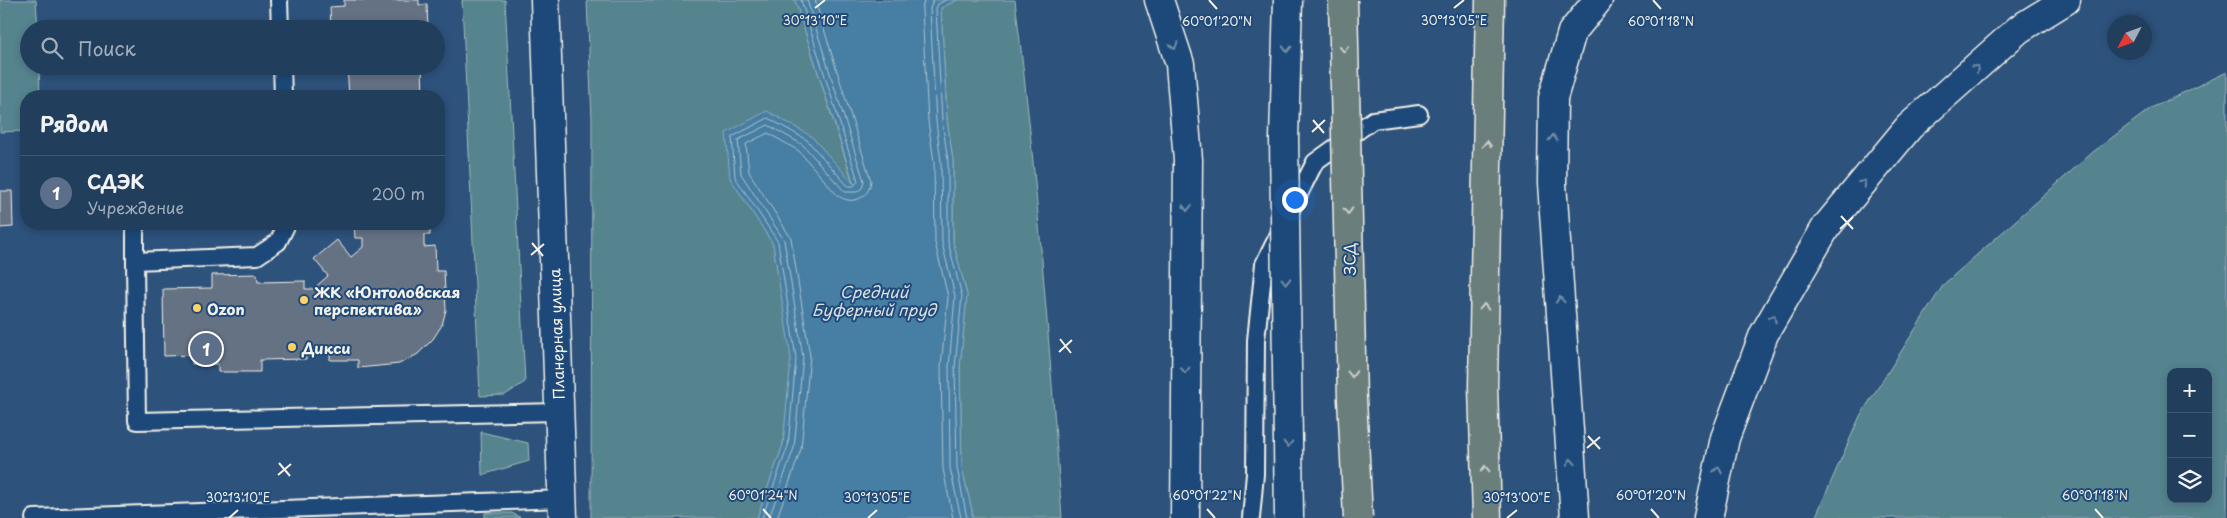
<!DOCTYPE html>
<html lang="ru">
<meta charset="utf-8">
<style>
:root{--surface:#223e5d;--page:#2a4563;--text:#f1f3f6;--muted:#a2aebc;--line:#3f5772;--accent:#8bbbb9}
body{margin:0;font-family:"Playpen Sans",sans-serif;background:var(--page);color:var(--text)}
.controls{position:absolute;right:15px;bottom:15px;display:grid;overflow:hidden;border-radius:10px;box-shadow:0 2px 8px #0003}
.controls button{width:45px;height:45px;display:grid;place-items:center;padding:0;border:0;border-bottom:1px solid var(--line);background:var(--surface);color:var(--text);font:25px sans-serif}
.compass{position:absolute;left:2107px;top:15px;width:45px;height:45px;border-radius:50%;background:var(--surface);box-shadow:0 2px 8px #0003;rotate:229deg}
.you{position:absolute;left:1294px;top:199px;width:18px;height:18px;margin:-12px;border:4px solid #fff;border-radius:50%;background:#1a73e8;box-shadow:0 0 0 8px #1a73e833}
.badge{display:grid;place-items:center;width:32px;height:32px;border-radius:50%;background:var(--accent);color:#fff;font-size:16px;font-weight:700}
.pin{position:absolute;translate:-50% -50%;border:2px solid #fff;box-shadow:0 1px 5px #0006}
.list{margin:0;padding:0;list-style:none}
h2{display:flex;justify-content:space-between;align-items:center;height:65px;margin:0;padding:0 20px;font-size:21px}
h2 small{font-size:16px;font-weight:400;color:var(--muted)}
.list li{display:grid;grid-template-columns:32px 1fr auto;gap:15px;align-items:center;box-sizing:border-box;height:75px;padding:0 20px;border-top:1px solid var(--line)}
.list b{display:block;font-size:19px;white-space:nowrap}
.list p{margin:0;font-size:16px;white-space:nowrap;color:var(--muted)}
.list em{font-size:16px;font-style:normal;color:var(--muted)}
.icon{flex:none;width:28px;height:28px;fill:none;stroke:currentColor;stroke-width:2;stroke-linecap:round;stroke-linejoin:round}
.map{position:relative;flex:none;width:2227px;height:518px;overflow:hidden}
.search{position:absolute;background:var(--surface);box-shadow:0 2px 8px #0003;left:20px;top:20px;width:425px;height:55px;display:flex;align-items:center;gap:12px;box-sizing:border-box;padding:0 18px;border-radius:28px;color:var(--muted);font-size:19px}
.panel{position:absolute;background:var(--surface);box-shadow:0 2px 8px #0003;left:20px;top:90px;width:425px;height:140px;border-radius:20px}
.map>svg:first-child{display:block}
.green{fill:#54848e;stroke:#a4babb;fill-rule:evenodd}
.water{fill:#477ea3;stroke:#8cacbf}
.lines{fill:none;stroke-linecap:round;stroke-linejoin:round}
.shore{stroke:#afc3cc;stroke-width:1}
.building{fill:#657284;stroke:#f4f1e8}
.lane-casing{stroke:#f4f1e8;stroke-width:20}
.street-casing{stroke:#f4f1e8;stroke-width:31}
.secondary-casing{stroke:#f4f1e8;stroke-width:31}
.highway-casing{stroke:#f4f1e8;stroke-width:31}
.lane{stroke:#1f4a7a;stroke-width:16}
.street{stroke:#1f4a7a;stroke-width:28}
.secondary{stroke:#1f4a7a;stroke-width:28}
.highway{stroke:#6b7f7c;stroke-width:28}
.secondary-bridge-casing{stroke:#f4f1e8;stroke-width:31;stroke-linecap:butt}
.highway-bridge-casing{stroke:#f4f1e8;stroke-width:31;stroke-linecap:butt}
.secondary-bridge{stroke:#1f4a7a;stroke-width:28}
.highway-bridge{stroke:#6b7f7c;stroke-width:28}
.oneway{stroke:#748da6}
.oneway2{stroke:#cbcfc8}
.ticks{fill:none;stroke:#f4f1e8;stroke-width:2}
.poi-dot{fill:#ffd166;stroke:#1f4a7a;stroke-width:2}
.labels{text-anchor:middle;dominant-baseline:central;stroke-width:4;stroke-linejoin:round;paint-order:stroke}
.street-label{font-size:15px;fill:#f4f1e8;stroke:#1f4a7a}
.poi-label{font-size:15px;font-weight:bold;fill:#f4f1e8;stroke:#1f4a7a;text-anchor:start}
.water-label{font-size:16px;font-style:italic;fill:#dae0de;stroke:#1f4a7a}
.ticks-label{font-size:12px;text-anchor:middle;fill:#f4f1e8;stroke:#1f4a7a;stroke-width:4;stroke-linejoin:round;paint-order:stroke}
</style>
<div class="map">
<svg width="2227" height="518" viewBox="0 0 2227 518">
<rect width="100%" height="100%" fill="#2d527c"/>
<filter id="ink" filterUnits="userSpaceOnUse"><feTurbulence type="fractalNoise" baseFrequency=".02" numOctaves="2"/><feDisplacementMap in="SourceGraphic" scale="10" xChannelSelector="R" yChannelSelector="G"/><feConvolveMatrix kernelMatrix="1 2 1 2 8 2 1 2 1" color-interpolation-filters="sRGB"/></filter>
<g filter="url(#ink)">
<g class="green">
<polygon points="0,0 36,0 38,29 29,29 29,66 39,66 40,96 26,96 26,131 0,132"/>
<polygon points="462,0 505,0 525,382 505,395 480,396"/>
<polygon points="587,0 795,0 854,186 811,136 730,178 773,244 792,358 783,445 757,518 591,518 592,121"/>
<path d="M 957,0 L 1015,0 C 1037,172 1049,345 1062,518 L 972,518 L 972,511 L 962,468 L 960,367 L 967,295 L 953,242 L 953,161 L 947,119 L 941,8 Z"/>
<path d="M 2227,72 L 2227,518 L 1815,518 L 1860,416 L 1944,284 L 2093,152 L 2151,108 ZM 2171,372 L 2208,372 L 2208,499 L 2171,499 Z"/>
<polygon points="481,432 528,443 529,461 482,475"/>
<polygon points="485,513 512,513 521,518 485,518"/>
</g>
<polygon class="water" points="795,0 957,0 941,8 947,119 953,161 953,242 967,295 960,367 962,468 972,511 972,518 757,518 783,445 791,358 773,244 730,178 726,133 767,111 811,136 854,184"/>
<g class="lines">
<g class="shore">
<polyline points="924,0 922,10 928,121 934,162 935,243 948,297 941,366 943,469 953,518"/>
<polyline points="933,0 930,9 936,121 941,162 942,243 955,296 949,367 950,468 961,518"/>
<polyline points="946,0 938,4 936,9 942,120 948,161 948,242 962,296 955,367 957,468 967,518"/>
<polyline points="762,518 788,446 796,358 778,242 735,177 732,137 768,118 807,140 848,186 854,186 858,181 801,0"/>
<polyline points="769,518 794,448 803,357 784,240 741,174 738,140 768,125 803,145 845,192 857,192 862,188 864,181 807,0"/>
<path d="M 777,518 L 801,449 L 810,356 L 791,238 L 749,172 L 746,144 L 768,133 L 799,151 L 837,195 C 851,206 869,199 871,181 L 815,0"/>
</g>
</g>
<g class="building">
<polygon points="344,0 419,0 419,5 427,4 428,29 331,29 330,7 344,6"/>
<polygon points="347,66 422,66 423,96 349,96"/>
<polygon points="0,191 12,191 13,227 0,228"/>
<polygon points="354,224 430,224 430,235 424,235 424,247 435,246 436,271 444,271 446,310 442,325 433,339 418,354 399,364 358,368 358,360 330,360 330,351 306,351 306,359 260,360 260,372 218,372 218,364 192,364 193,355 164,356 163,289 212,288 212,275 257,274 258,282 305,281 305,289 313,289 328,276 314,259 337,240 351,257 363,247 363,238 355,238"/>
</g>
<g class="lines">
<defs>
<g id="lane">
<polyline points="279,0 280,29"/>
<polyline points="282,66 283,96"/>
<polyline points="135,224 135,261"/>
<polyline points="287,224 278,242 257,256 135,261 137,421 559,412"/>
<polyline points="34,518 562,499"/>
<polyline points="1251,518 1255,474 1256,340 1264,264 1315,162 1373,120 1419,114"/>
</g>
<polyline id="street" points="545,0 563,518"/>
<g id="secondary">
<polyline points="1159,0 1180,64 1188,160 1185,518"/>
<polyline points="1575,518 1552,183 1553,98 1572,32 1598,0"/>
<polyline points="1708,518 1725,438 1764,334 1826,227 1909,127 2019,29 2066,0"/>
</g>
<polyline id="highway" points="1487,518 1483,386 1490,0"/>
</defs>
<use href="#lane" class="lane-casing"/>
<use href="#street" class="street-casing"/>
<use href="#secondary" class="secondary-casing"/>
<use href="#highway" class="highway-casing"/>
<use href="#lane" class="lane"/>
<use href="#street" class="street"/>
<use href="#secondary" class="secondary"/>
<use href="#highway" class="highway"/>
<defs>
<polyline id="secondary-bridge" points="1288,0 1284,139 1289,518"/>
<polyline id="highway-bridge" points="1343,0 1352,399 1358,518"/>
</defs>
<use href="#secondary-bridge" class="secondary-bridge-casing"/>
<use href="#highway-bridge" class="highway-bridge-casing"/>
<use href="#secondary-bridge" class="secondary-bridge"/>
<use href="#highway-bridge" class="highway-bridge"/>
</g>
<defs><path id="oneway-chevron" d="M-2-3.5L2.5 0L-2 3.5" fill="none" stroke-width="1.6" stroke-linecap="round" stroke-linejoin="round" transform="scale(1.25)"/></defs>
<g class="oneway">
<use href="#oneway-chevron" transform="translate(1174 46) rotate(72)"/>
<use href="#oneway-chevron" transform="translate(1287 49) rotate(92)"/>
<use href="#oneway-chevron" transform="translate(1976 68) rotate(-42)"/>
<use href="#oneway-chevron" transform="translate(1553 138) rotate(-89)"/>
<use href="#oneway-chevron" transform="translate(1863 183) rotate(-50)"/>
<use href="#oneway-chevron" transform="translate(1187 208) rotate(91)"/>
<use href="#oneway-chevron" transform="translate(1286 281) rotate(89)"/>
<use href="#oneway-chevron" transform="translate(1560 300) rotate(-94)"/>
<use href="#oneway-chevron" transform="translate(1773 318) rotate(-60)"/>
<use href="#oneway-chevron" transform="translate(1185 370) rotate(91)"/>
<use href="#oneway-chevron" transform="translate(1288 444) rotate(89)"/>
<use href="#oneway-chevron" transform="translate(1571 462) rotate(-94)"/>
<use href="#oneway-chevron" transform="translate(1718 470) rotate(-78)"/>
</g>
<g class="oneway2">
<use href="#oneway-chevron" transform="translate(1344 49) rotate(89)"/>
<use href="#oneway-chevron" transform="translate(1487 144) rotate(-89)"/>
<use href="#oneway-chevron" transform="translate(1348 211) rotate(89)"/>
<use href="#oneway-chevron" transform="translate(1484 307) rotate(-89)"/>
<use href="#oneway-chevron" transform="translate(1352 374) rotate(89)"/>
<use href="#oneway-chevron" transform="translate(1485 469) rotate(-92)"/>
</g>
</g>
<path class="ticks" d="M 1209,0 L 1217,9M 1653,0 L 1661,9M 815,8 L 825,0M 1454,8 L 1464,0M 1313,120 L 1324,133M 1312,132 L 1325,120M 1841,216 L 1853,229M 1840,229 L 1853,217M 532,243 L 543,256M 531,255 L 544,244M 1060,339 L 1071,353M 1059,352 L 1072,340M 1588,436 L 1600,449M 1587,448 L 1600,437M 279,463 L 290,476M 278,475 L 291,464M 763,509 L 771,518M 1207,509 L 1215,518M 1651,509 L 1659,518M 2095,509 L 2103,518M 229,518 L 238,510M 868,518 L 877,510M 1507,518 L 1517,510"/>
<g class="poi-dot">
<circle cx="304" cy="300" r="5"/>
<circle cx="197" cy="308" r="5"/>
<circle cx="292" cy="347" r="5"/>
</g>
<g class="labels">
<g class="street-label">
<text transform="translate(1349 259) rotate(-91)">ЗСД</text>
<text transform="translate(556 334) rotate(-92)">Планерная улица</text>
</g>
<g class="poi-label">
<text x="314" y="291">ЖК «Юнтоловская<tspan x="314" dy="17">перспектива»</tspan></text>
<text x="207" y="308">Ozon</text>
<text x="302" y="347">Дикси</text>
</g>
<g class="water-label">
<text x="874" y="291">Средний<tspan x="874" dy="18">Буферный пруд</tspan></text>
</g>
</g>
<g class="ticks-label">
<text x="815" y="25">30°13'10"E</text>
<text x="1454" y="25">30°13'05"E</text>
<text x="1217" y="26">60°01'20"N</text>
<text x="1661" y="26">60°01'18"N</text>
<text x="763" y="500">60°01'24"N</text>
<text x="1207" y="500">60°01'22"N</text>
<text x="1651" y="500">60°01'20"N</text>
<text x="2095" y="500">60°01'18"N</text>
<text x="238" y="502">30°13'10"E</text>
<text x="877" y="502">30°13'05"E</text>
<text x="1517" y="502">30°13'00"E</text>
</g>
</svg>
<div class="controls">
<button>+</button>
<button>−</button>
<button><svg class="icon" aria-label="layers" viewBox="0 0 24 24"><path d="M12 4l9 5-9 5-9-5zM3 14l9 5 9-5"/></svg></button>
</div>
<svg class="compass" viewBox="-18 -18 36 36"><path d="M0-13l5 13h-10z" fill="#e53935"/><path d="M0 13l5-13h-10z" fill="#a2aebc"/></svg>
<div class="you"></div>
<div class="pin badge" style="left:206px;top:349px;background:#5c6f8a">1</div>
<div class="search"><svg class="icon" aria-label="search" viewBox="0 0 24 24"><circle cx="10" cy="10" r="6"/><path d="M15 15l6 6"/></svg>Поиск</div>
<section class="panel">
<h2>Рядом<small></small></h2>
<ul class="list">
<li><span class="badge" style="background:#5c6f8a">1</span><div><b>СДЭК</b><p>Учреждение</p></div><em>200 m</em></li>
</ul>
</section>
</div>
